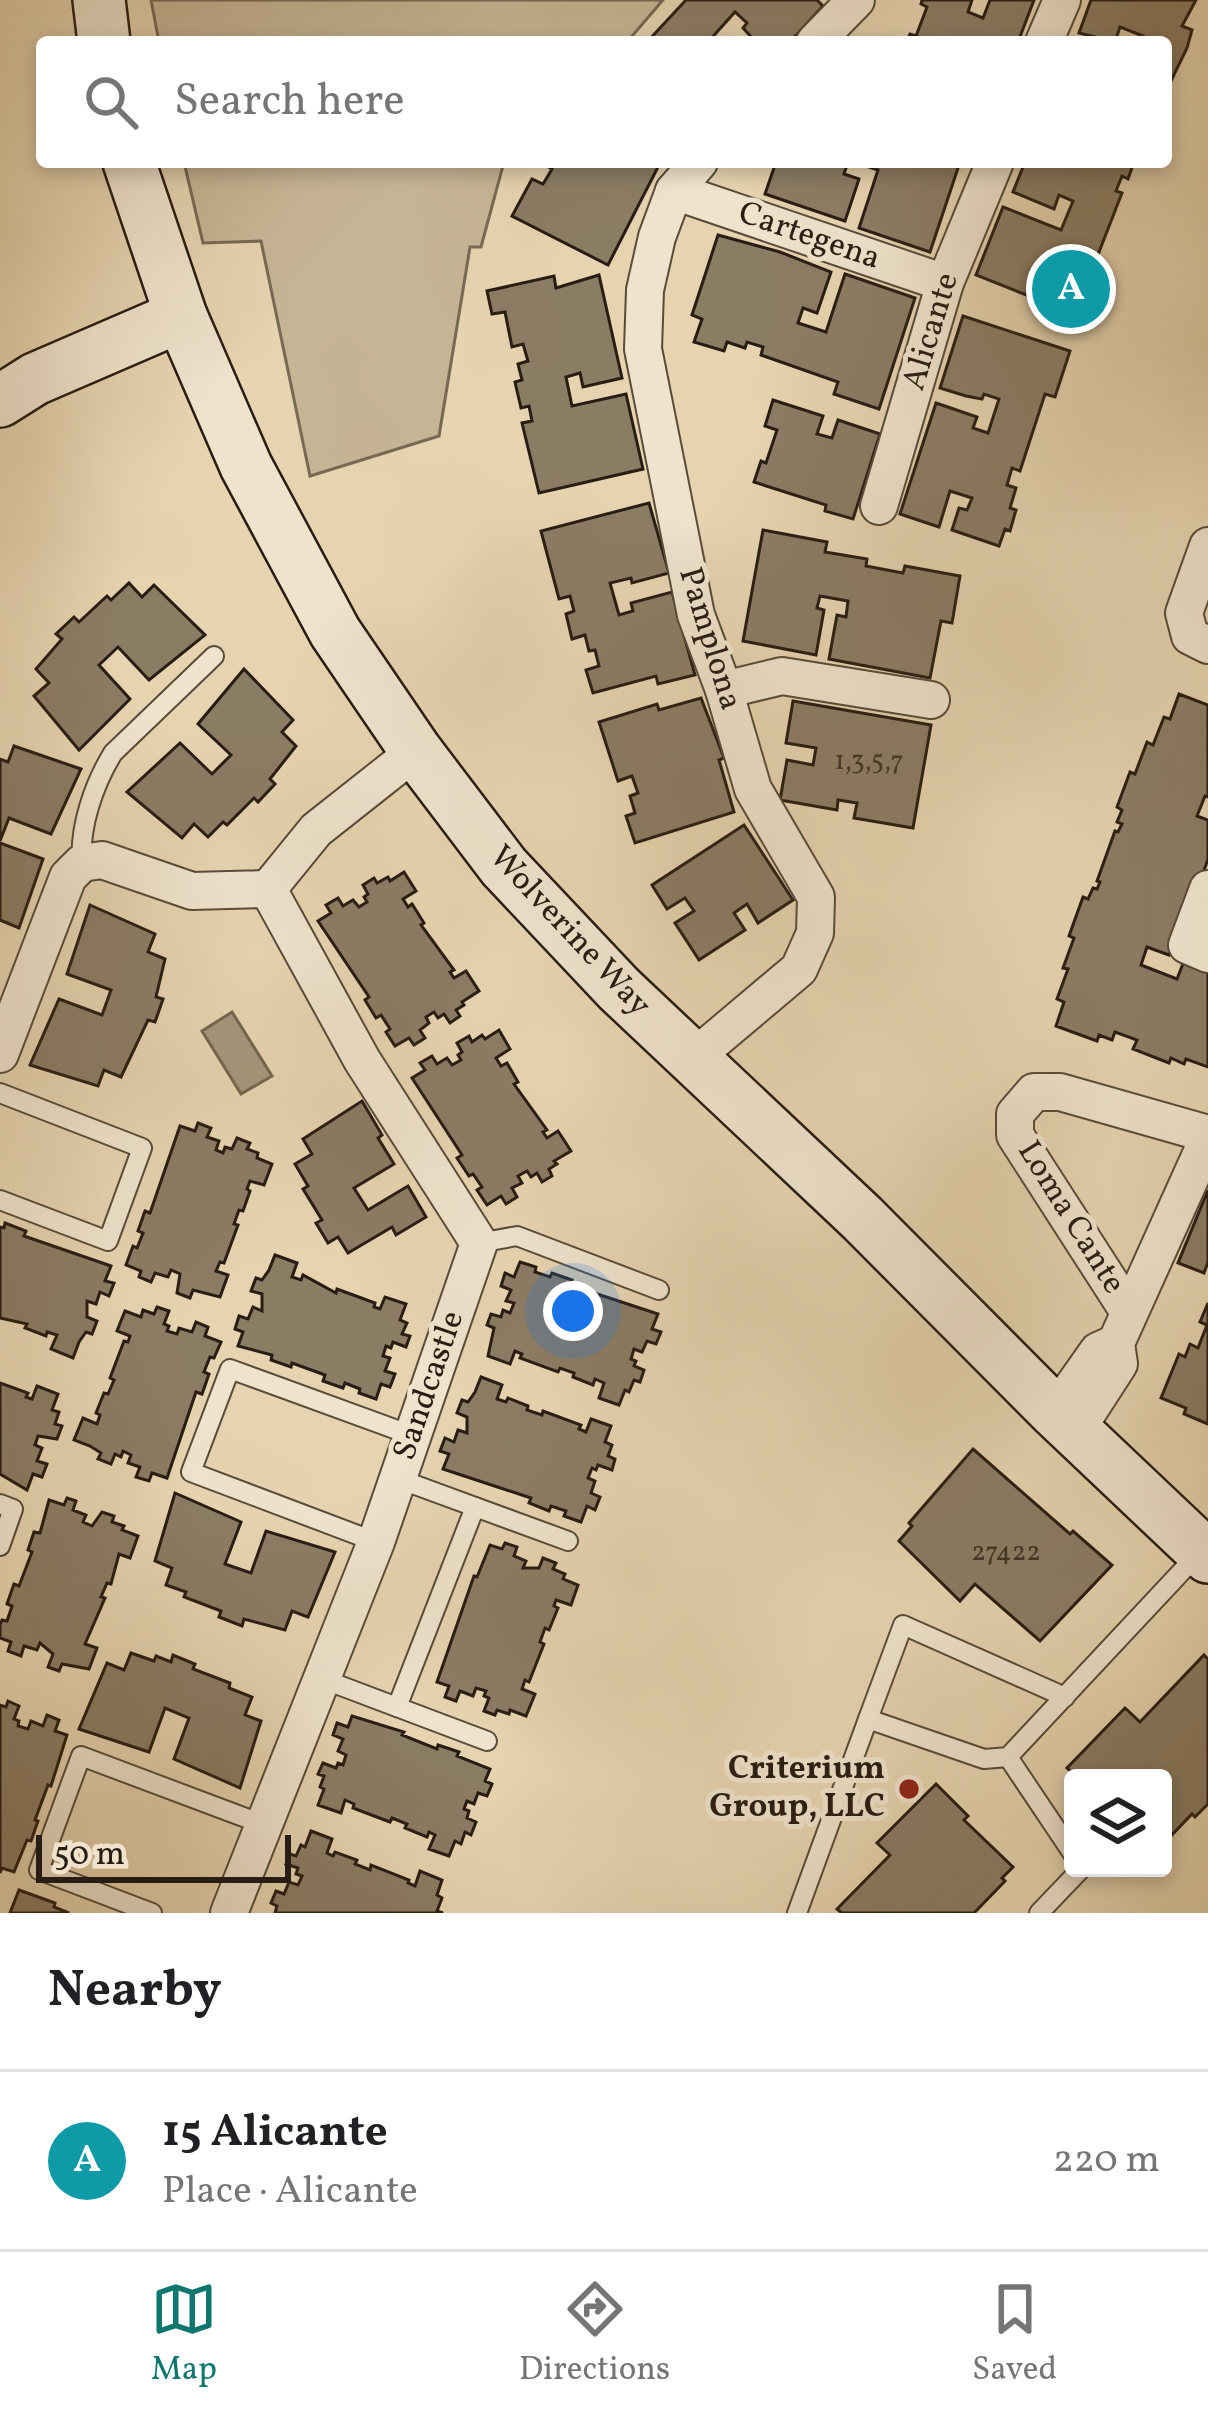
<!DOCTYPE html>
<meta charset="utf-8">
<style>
:root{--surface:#fff;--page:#f6f6f6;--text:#202124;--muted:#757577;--line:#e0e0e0;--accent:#0f766e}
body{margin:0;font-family:Vollkorn,serif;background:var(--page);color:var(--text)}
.controls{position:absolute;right:36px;bottom:36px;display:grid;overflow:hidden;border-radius:12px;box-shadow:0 6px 18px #0003}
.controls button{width:108px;height:108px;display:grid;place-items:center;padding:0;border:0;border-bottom:3px solid var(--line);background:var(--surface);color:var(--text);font:60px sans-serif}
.scale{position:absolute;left:36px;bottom:30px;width:255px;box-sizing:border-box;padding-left:12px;border:6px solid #281d12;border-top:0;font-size:33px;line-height:42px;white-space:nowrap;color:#281d12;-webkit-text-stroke:9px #efe3cc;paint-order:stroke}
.you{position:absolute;left:573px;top:1311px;width:42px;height:42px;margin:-30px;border:9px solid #fff;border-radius:50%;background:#1a73e8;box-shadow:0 0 0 18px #1a73e833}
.badge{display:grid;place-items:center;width:78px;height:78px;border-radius:50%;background:var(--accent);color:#fff;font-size:39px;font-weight:700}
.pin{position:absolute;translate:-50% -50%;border:6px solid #fff;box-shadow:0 3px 12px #0006}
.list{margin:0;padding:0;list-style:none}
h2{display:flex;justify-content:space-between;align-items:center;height:156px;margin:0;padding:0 48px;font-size:51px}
h2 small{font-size:39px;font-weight:400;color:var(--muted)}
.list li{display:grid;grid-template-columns:78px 1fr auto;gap:36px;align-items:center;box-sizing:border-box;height:180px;padding:0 48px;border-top:3px solid var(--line)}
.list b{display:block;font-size:45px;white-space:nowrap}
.list p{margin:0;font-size:39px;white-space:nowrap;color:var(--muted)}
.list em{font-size:39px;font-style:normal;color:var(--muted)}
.icon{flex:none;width:66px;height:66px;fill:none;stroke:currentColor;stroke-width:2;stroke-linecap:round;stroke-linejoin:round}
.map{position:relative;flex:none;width:1208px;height:1913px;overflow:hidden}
.search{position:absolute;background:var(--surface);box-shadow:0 6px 18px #0003;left:36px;right:36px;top:36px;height:132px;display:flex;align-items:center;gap:30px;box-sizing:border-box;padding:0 42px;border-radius:12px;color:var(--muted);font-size:45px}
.sheet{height:336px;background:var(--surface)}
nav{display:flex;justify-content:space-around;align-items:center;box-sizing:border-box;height:168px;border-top:3px solid var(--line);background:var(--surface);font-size:33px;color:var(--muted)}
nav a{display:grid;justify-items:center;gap:6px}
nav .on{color:var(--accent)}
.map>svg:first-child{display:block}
.green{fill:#c6b595;stroke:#776954;stroke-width:3}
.water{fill:#a5967a;stroke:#736650;stroke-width:3}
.building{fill:#8b7c64;stroke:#281d12;stroke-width:3}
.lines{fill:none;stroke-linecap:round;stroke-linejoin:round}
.lane-casing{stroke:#584b3a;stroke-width:22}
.street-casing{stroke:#584b3a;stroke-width:40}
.secondary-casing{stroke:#281d12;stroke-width:56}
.lane{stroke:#efe3cc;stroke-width:18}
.street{stroke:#efe3cc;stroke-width:36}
.secondary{stroke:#efe3cc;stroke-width:51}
.poi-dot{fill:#8f2418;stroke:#efe3cc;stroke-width:4.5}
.labels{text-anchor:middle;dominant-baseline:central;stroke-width:10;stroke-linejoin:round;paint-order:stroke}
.number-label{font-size:27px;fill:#413526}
.street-label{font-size:33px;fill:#281d12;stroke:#efe3cc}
.poi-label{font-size:33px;font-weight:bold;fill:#281d12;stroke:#efe3cc;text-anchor:end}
</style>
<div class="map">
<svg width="1208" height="1913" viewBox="0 0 1208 1913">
<rect width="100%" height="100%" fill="#e6d4b0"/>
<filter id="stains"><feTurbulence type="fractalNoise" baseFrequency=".00167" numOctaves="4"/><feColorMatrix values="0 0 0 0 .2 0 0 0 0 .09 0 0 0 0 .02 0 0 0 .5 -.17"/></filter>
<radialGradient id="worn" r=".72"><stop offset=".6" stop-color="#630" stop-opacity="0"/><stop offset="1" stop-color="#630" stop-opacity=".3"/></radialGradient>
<g class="green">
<polygon points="151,0 663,0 627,42 159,42"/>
<polygon points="184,162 504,162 481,247 470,247 439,436 310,476 261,241 203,243"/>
</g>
<polygon class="water" points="232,1012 272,1076 241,1094 202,1031"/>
<g class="building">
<polygon points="686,0 817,0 823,6 790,42 751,42 753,39 743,28 747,23 735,12 708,42 647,42"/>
<polygon points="922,0 972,0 968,12 983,18 990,0 1034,0 1018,42 906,42 910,34 916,36 927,7 921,4"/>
<polygon points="1091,0 1196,0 1182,26 1192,30 1187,48 1169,85 1166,84 1166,42 1141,42 1143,36 1120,27 1115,42 1079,33"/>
<polygon points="549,162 647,162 658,167 608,265 512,216 532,179 543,184 552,169 547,166"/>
<polygon points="776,162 848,162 844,174 859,179 845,221 765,194"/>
<polygon points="854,162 960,162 930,252 859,228 878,170"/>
<polygon points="1025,162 1134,162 1128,179 1122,176 1116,191 1122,193 1092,270 1101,273 1084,318 976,275 1003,207 1061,230 1073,201 1059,195 1054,209 1013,192"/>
<polygon points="718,235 780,252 831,272 817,313 803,308 798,323 826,332 845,274 915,298 879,409 834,394 838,382 761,355 763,347 747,342 745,348 727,342 724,351 694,342 702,319 692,315"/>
<polygon points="1057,257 1100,276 1084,318 1043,301"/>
<polygon points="599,275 622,378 583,387 580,373 566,377 572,406 626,394 643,469 539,493 522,423 532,421 529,406 521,408 515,382 522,380 518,364 528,361 523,344 512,347 505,312 492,314 487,291 554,276 556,288"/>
<polygon points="963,316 1070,351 1055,397 1045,394 1020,471 1012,468 1007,485 1016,488 1010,508 1016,510 1010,531 1005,529 999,546 952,530 959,508 967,510 972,498 950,491 939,527 900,514 936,403 977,417 973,428 988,433 999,399 984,394 982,399 966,396 940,388"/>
<polygon points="773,400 823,416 817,434 832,438 838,420 880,434 853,519 825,511 826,505 754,482 761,461 766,463 777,430 765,426"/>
<polygon points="649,503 669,573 632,583 631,578 610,583 619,615 633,611 631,603 672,592 695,675 658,684 656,676 593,693 586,670 599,666 595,650 589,651 585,635 572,639 566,614 574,611 570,596 559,599 541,531"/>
<polygon points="763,530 827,542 825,552 867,559 866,566 903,573 905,566 960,576 952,623 941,621 930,678 829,659 837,615 846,617 848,601 820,596 817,608 824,610 816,655 743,641"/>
<polygon points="129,583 142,597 154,585 205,635 149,680 118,647 99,665 130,699 79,750 34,696 49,683 36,669 62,639 56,634 74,617 79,622 107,596 111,600"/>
<polygon points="244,669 293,720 282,732 296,746 270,779 275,784 258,802 254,798 227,825 223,822 208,837 194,824 182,838 127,792 180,743 212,774 231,755 198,724"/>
<polygon points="1179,694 1208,705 1208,797 1205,796 1197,816 1208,820 1208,859 1190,911 1169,955 1147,947 1141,965 1177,979 1184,961 1208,967 1208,1067 1186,1059 1184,1064 1171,1058 1169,1063 1133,1049 1137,1040 1115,1032 1112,1040 1099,1035 1097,1041 1056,1026 1064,1002 1057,999 1068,969 1063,968 1074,938 1069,936 1083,897 1088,899 1093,888 1097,889 1100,882 1097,881 1115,831 1118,832 1122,824 1117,822 1122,810 1117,807 1130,772 1135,774 1147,742 1153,745 1164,717 1170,719"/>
<polygon points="701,698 724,758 719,760 734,812 635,843 626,816 635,813 630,796 638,793 632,776 618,781 599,722 657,704 659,710"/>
<polygon points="793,701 931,725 913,828 854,818 857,803 838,800 837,810 780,800 787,760 813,765 816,748 786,743"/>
<polygon points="14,746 81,769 51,834 9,818 0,841 0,759 8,762"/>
<polygon points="744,825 793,900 758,923 747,904 734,913 745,930 699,960 675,923 694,911 685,898 667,909 652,885"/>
<polygon points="0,843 43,859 19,928 0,920"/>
<polygon points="404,872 416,891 403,899 408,907 412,904 424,923 421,925 454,970 450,972 454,978 466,971 479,991 462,1002 464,1005 456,1010 460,1016 450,1023 444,1014 438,1018 434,1012 426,1017 429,1023 420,1030 425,1038 414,1045 409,1038 395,1046 386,1032 390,1029 381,1015 376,1018 365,1000 369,997 318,921 331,913 326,905 338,898 343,906 353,900 359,907 367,902 364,897 368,894 363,885 374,878 377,883 388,877 390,881"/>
<polygon points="90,905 155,934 148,952 165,959 156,997 163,999 155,1022 148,1020 121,1077 104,1070 98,1086 30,1065 59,999 102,1015 111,990 67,974"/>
<polygon points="499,1030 510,1049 496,1058 501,1066 507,1063 518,1082 514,1084 547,1130 543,1132 547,1138 558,1131 571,1151 554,1161 557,1164 549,1169 552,1176 542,1182 537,1173 531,1177 527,1171 518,1176 522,1183 512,1188 517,1197 506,1204 501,1196 487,1205 477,1190 482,1187 473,1174 469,1176 457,1158 462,1155 412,1078 425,1070 420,1063 432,1056 437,1064 447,1058 452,1065 461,1060 458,1055 462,1052 457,1043 469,1036 472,1042 482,1035 485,1039"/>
<polygon points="362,1101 382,1135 378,1138 394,1164 354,1188 368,1210 408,1186 426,1217 396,1235 392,1227 348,1253 338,1237 328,1243 316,1223 322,1220 303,1189 308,1186 295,1164 312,1154 303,1139"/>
<polygon points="198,1123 211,1128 207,1137 219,1141 216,1150 223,1153 225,1147 232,1149 237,1138 250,1143 247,1149 258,1153 257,1158 272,1164 264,1185 250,1181 247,1189 250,1191 243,1211 239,1210 234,1224 238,1225 224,1263 220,1262 216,1271 228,1275 220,1297 193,1290 190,1298 177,1293 180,1274 171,1270 168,1277 155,1273 151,1282 139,1277 141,1271 126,1265 133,1246 137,1248 143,1233 138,1231 145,1211 150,1213 180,1126 195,1131"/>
<polygon points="1208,1190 1208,1262 1204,1273 1178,1263"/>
<polygon points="5,1223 26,1231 24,1236 111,1266 105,1281 114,1283 109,1296 100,1292 96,1304 87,1301 87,1317 97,1321 92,1334 86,1332 79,1342 73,1358 51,1349 57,1335 47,1332 46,1336 25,1328 27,1324 0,1318 0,1227 4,1228"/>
<polygon points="275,1255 297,1263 292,1277 301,1280 303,1275 336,1293 337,1289 375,1303 374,1307 380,1309 385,1297 406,1304 400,1320 407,1323 402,1334 410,1336 406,1347 393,1342 391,1348 386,1346 383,1356 390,1358 385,1371 395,1374 390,1387 381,1384 376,1399 359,1393 360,1389 345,1383 343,1388 323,1381 325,1375 292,1363 291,1367 271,1360 272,1355 238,1346 243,1332 235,1329 239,1316 248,1319 253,1307 262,1311 262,1294 251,1291 256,1278 262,1280 269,1270"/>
<polygon points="520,1262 536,1267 535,1272 550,1277 552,1273 572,1280 570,1285 658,1314 652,1329 661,1332 656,1344 647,1341 642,1352 634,1349 631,1359 636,1361 634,1366 644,1370 640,1382 634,1380 629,1392 625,1390 619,1405 599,1398 604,1383 595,1379 593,1385 573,1377 574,1373 560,1368 558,1372 520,1358 522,1354 515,1351 510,1364 488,1356 494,1328 487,1325 491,1314 501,1317 503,1310 510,1313 514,1303 506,1301 511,1290 501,1286 505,1273 514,1277"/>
<polygon points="1208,1303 1208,1424 1184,1414 1186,1408 1161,1398 1179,1354 1185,1357 1190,1344 1198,1348 1207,1325 1200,1322"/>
<polygon points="157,1307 169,1311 164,1324 169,1326 167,1331 177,1334 179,1328 192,1332 196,1322 208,1327 205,1336 221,1342 214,1358 210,1357 204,1372 209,1374 202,1394 196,1392 167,1478 152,1473 149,1481 136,1477 140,1467 128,1463 131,1455 123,1451 121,1457 115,1454 111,1464 98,1459 101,1453 90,1446 74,1440 83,1418 97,1424 100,1415 96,1413 104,1393 108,1394 114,1380 110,1378 124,1341 128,1342 130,1336 117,1331 125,1311 141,1317 143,1310 154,1314"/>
<polygon points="481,1377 502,1385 497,1399 506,1402 508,1398 528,1406 527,1410 542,1415 543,1411 581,1425 579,1429 586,1432 591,1419 611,1426 605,1442 612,1445 608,1456 615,1459 612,1470 598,1465 596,1470 592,1468 588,1478 595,1481 591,1493 600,1497 595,1510 587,1506 581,1522 564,1516 566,1511 551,1506 549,1511 529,1503 531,1498 443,1469 449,1454 440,1451 445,1438 454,1442 458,1430 467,1433 467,1417 457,1413 462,1400 468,1402 475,1392"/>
<polygon points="0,1383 28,1393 26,1397 32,1399 37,1386 58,1394 52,1410 59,1412 55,1424 62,1426 57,1439 38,1436 35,1445 42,1448 37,1461 47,1464 42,1477 33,1474 27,1490 0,1474"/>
<polygon points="973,1449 1070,1534 1073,1531 1112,1565 1040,1641 975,1584 960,1601 899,1541 912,1526 909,1523"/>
<polygon points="175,1493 241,1522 225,1564 251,1573 266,1531 335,1552 308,1617 292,1611 285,1630 244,1619 242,1626 219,1617 221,1611 184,1597 186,1592 166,1585 172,1568 155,1561"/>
<polygon points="67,1498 76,1501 73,1510 86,1515 83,1522 92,1526 102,1512 114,1516 112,1522 124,1526 122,1530 138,1536 130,1558 119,1554 111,1584 107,1583 101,1597 105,1598 85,1644 97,1648 89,1669 62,1664 59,1671 48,1667 53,1654 40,1643 37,1650 24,1646 21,1656 8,1651 11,1642 0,1638 0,1625 2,1620 7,1621 12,1606 7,1604 14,1584 19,1586 32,1552 28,1550 34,1532 40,1533 49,1500 64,1505"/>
<polygon points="505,1543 517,1547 514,1556 526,1561 523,1568 539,1568 543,1558 556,1563 553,1569 565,1574 563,1579 578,1585 571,1605 556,1600 554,1606 558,1608 549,1630 545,1628 540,1642 544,1644 529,1682 525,1680 522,1689 535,1694 526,1716 510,1710 509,1714 497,1710 495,1715 484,1711 489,1698 484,1696 486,1691 476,1688 473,1696 460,1691 456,1701 445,1697 449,1686 437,1682 474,1576 477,1577 490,1545 502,1549"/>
<polygon points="131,1653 154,1661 156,1656 171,1662 173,1655 195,1664 193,1669 230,1683 229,1688 252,1697 245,1715 261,1721 240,1788 174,1759 189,1718 165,1708 149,1752 79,1729 107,1663 124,1670"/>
<polygon points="1204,1655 1208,1659 1208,1804 1195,1817 1192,1814 1167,1840 1163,1836 1163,1778 1077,1778 1067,1768 1125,1708 1140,1722"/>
<polygon points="8,1701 19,1706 14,1719 19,1721 18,1726 28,1729 31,1721 43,1726 47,1715 59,1720 55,1731 67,1735 51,1786 48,1785 35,1820 38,1821 31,1841 27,1840 14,1872 2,1868 0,1873 0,1705 6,1707"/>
<polygon points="352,1716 404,1732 402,1735 437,1749 438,1745 459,1752 457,1756 490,1769 485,1781 492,1784 487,1796 478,1793 474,1804 467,1801 464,1809 469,1811 467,1818 476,1822 471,1835 465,1832 461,1844 455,1841 449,1856 429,1849 435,1835 429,1832 427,1837 405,1828 407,1824 392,1818 390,1822 353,1808 354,1804 345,1800 341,1813 318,1805 324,1789 320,1787 324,1776 318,1774 323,1763 336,1768 338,1763 343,1765 346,1755 338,1751 343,1739 333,1735 337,1723 348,1727"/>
<polygon points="936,1784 968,1816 964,1820 1013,1867 1002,1878 1005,1881 974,1913 842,1913 837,1909 890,1855 877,1843"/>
<polygon points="311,1831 332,1839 327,1853 333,1856 335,1852 357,1860 355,1864 370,1870 371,1865 409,1880 408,1883 415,1886 420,1871 442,1880 437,1895 442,1898 437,1911 443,1913 275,1913 277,1906 271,1903 276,1891 284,1894 289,1882 298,1885 302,1876 296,1874 298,1868 286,1864 290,1854 296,1856 301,1845 305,1847"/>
<polygon points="19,1890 55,1903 54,1907 69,1913 10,1913"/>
</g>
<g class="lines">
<defs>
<g id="lane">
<path d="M 82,863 C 79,827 94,784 113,753 L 214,656"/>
<polyline points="0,1093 142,1148 108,1241 0,1200"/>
<polyline points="479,1243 517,1236 659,1290"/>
<polyline points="399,1479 568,1541"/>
<polyline points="0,1504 13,1509 0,1546"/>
<polyline points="376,1542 191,1472 230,1369 411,1435"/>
<polyline points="320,1678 487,1741"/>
<polyline points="397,1707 475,1507"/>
<polyline points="868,1719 903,1625 1065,1697"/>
<polyline points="1008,1757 1073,1854"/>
<polyline points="152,1913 39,1870 81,1756 262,1824"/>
<polyline points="797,1913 868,1719 984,1759 1008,1757 1198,1554"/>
<polyline points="1039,1913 1082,1868"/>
</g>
<g id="street">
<polyline points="815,42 856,0"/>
<polyline points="1044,42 1062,0"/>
<polyline points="674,191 945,283"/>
<polyline points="879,506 945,283 995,162"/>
<polyline points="1208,546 1184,613 1190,636 1208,645"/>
<polyline points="724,690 782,676 931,700"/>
<polyline points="1208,889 1187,945 1208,954"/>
<polyline points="0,1054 68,877 82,863 102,860 192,891 268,889 316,830 416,751"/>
<polyline points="691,1060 799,969 815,933 816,897 753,789 724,690 696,615 643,349 645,290 657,237 674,191 699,162"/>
<polyline points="1129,1312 1015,1135 1015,1114 1034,1092 1060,1092 1208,1134"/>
<polyline points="1055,1412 1098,1351 1116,1343"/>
<polyline points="1075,1432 1119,1364 1116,1343 1208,1139"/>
<polyline points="229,1913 376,1542 479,1243 362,1060 268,889"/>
</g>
<g id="secondary">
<polyline points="99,0 104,42"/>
<polyline points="129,162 181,316 246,466 335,632 416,751 504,867 619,989 862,1218 1055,1412 1208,1557"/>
<polyline points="0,401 35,379 181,316"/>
</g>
</defs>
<use href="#lane" class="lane-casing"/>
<use href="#street" class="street-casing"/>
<use href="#secondary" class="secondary-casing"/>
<use href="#lane" class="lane"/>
<use href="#street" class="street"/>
<use href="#secondary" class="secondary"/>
</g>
<circle class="poi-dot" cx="909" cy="1789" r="12"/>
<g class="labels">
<g class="number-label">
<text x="869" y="762">1,3,5,7</text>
<text x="1006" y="1553">27422</text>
</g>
<g class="street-label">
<text transform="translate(809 237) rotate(19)">Cartegena</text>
<text transform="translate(932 332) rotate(-73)">Alicante</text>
<text transform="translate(709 639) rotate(73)">Pamplona</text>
<text transform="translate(569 932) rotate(47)">Wolverine Way</text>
<text transform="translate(1070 1218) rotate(58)">Loma Cante</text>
<text transform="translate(430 1386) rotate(-71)">Sandcastle</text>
</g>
<g class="poi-label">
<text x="885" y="1770">Criterium<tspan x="885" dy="38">Group, LLC</tspan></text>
</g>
</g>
<rect width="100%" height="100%" filter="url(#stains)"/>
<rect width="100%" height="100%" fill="url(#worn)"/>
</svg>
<div class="controls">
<button><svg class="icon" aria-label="layers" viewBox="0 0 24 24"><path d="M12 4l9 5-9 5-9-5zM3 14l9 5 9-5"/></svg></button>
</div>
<div class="scale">50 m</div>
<div class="you"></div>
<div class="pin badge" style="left:1071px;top:289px;background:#0f9aa8">A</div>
<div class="search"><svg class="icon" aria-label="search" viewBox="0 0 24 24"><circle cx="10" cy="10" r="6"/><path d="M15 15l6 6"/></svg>Search here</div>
</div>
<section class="sheet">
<h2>Nearby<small></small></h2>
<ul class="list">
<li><span class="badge" style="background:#0f9aa8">A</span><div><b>15 Alicante</b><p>Place · Alicante</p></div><em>220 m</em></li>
</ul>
</section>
<nav>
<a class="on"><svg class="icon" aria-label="map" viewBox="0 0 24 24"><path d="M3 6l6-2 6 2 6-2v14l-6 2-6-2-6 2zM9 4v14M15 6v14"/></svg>Map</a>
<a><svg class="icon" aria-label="directions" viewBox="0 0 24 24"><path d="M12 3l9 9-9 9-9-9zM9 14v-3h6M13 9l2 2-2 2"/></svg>Directions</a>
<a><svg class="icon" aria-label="saved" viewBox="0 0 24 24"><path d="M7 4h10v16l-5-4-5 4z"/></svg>Saved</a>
</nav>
